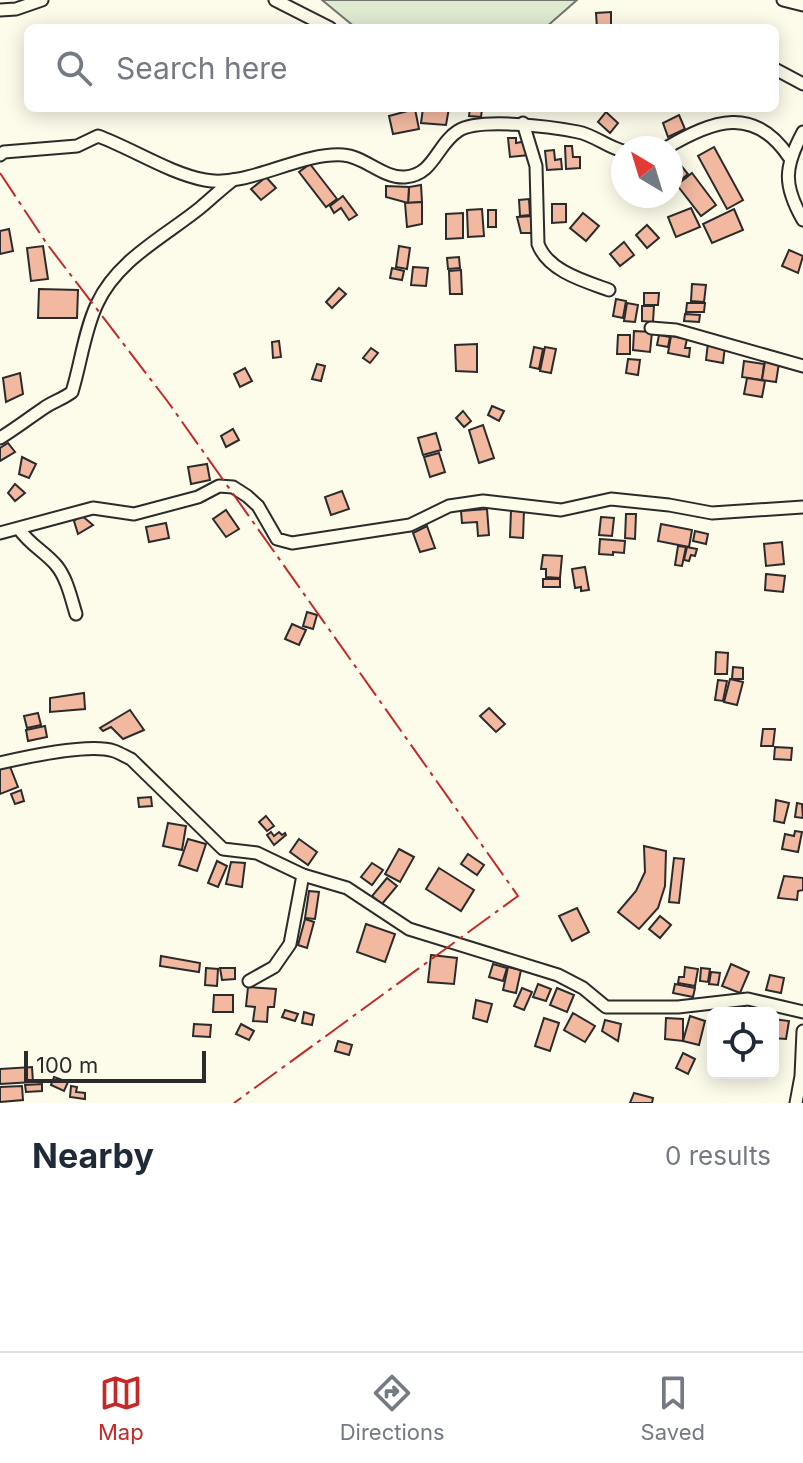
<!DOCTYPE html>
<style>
:root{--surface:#fff;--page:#f6f6f7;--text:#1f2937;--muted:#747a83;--line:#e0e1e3;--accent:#c62828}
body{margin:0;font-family:Inter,sans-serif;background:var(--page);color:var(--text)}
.controls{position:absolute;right:24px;bottom:24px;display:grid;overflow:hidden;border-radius:12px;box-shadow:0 4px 20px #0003}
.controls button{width:72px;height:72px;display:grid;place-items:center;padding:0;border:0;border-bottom:2px solid var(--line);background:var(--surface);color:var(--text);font:40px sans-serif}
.compass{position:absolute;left:611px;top:136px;width:72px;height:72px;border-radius:50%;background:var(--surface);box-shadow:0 4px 20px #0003;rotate:322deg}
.scale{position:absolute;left:24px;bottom:20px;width:182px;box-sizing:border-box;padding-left:8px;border:4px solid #2b2b2b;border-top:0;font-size:22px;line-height:28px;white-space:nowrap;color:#2b2b2b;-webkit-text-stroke:6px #fdfbea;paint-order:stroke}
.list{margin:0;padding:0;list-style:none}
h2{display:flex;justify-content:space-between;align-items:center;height:104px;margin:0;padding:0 32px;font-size:34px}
h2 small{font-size:26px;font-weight:400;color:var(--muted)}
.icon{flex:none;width:44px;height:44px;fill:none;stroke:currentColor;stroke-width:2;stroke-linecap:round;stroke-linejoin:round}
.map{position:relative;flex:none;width:803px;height:1103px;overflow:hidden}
.search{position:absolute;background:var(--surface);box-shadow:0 4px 20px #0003;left:24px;right:24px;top:24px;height:88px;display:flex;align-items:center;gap:20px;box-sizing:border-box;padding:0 28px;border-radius:12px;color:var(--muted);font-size:30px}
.sheet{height:248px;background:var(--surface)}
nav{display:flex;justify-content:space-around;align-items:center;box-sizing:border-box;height:112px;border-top:2px solid var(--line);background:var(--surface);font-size:22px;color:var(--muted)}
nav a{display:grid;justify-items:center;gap:4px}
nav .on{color:var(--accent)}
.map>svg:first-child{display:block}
.green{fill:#deebd1;stroke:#74746e;stroke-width:2}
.building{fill:#f2b8a0;stroke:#2b2b2b;stroke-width:2}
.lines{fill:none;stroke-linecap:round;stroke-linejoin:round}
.minor-casing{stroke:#2b2b2b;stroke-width:15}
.minor{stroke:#fdfbea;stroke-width:11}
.power{stroke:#c62828;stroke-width:2;stroke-dasharray:28 6 4 6;stroke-linecap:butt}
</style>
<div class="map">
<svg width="803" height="1103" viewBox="0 0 803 1103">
<rect width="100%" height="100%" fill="#fdfbea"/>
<polygon class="green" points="322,0 577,0 545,28 356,28"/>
<g class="building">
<polygon points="611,12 611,28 597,28 596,13"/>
<polygon points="423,108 449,108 446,125 421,123"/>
<polygon points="470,108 482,109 481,117 469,116"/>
<polygon points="415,109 419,129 393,134 389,116"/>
<polygon points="606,112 618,123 610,133 598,122"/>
<polygon points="679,115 685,129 668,137 663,123"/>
<polygon points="508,138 516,138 516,143 527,141 529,155 510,157"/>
<polygon points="565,146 572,146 573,157 580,157 580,168 566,169"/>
<polygon points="714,147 743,200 727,209 698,156"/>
<polygon points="554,150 555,160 561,159 562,169 547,170 545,151"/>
<polygon points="674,157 688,174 682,179 671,165 671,159"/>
<polygon points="310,164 337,199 326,207 299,172"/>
<polygon points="692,173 716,205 701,216 677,185"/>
<polygon points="266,177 276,188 261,200 251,189"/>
<polygon points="421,185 422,202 408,203 409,187"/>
<polygon points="386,186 409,187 408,203 386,197"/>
<polygon points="343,196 357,215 349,220 341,208 334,213 330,206"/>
<polygon points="529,199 530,215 520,216 519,200"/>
<polygon points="422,202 422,224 407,227 405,203"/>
<polygon points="552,204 566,204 566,222 552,223"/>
<polygon points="691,208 700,227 676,237 668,217"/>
<polygon points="482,209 484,236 468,237 467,210"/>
<polygon points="734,209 743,230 712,243 703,224"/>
<rect x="488" y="210" width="8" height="17"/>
<polygon points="463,213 463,238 446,239 446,214"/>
<polygon points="583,213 599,226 586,241 570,228"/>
<polygon points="534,216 534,233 521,233 517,217"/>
<polygon points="647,225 659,238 647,248 636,235"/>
<polygon points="9,229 13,251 0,254 0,231"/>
<polygon points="624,242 634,255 620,266 610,254"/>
<polygon points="43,246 48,279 31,281 27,248"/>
<polygon points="399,246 410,248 407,269 396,267"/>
<polygon points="789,250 803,256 798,273 782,266"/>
<polygon points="459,257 460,268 448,269 447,258"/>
<polygon points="413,267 428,268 426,286 411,285"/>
<polygon points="392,268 404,271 402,280 390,278"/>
<polygon points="461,270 462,294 450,294 449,271"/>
<polygon points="692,284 706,285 704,302 691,301"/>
<polygon points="339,288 346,294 332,308 326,302"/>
<polygon points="39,289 78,290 77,318 38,318"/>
<polygon points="644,293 659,293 658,305 644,305"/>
<polygon points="616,299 626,301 623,318 613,316"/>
<polygon points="627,303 638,305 635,322 624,321"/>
<polygon points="687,303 705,303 704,312 686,312"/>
<polygon points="642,306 654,306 653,322 642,321"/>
<polygon points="685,314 700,315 699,322 684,321"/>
<polygon points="634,331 652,332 650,352 633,350"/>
<polygon points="618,335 630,335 630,354 617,354"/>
<polygon points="659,335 670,337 668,347 657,345"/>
<polygon points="671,336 687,339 685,348 690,348 689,357 668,353"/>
<polygon points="279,341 281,357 273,358 272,342"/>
<polygon points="708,343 725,346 723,363 706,360"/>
<polygon points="477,344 477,372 456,371 455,345"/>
<polygon points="534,347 543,349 539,369 530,367"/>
<polygon points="545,347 556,349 551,373 540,371"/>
<polygon points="371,348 378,353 370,363 363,358"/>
<polygon points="628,359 640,360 638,375 626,373"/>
<polygon points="744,361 764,364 762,380 742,377"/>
<polygon points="765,361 779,363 776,382 762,380"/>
<polygon points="317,364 325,366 321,381 312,379"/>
<polygon points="245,368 252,381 240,387 234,374"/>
<polygon points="20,373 23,394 6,402 3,378"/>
<polygon points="747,378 765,381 762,397 744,394"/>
<polygon points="492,406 504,411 499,421 488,415"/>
<polygon points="463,411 471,421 464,427 456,418"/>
<polygon points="483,425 494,458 479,463 469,430"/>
<polygon points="233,429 239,440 226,447 221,436"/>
<polygon points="436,433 441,450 423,455 418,438"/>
<polygon points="8,443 15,452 0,461 0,448"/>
<polygon points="439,453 445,472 430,477 424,457"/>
<polygon points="22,457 36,464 29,478 19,474"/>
<polygon points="207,464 210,480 191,484 188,467"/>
<polygon points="15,484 25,493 15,501 8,493"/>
<polygon points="342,491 349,509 331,515 325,497"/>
<polygon points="487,509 489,535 478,536 477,522 462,523 461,511"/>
<polygon points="226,510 239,529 226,537 213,519"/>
<polygon points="511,510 524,510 523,538 510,537"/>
<polygon points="626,514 636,514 635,539 625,538"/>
<polygon points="81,515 93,525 78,534 74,521"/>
<polygon points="601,517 614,518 612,536 599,535"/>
<polygon points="166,523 169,538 149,542 146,527"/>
<polygon points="661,524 692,530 689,547 658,541"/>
<polygon points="427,526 435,548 420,552 413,533"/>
<polygon points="695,531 708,534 706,544 693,541"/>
<polygon points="600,539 625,541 624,553 613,552 613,555 599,554"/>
<polygon points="782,542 784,564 766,566 764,544"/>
<polygon points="678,546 686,547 682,566 675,565"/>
<polygon points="687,547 697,549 695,556 691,555 689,561 684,560"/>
<polygon points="543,555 562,556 560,578 546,577 546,569 541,569"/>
<polygon points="585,567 589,590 581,591 581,587 575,588 572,569"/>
<polygon points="766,574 785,576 783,592 765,590"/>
<rect x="543" y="579" width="17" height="8"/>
<polygon points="307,612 317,615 313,629 303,626"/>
<polygon points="292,624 306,630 299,645 285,639"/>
<polygon points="716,652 728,653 727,674 715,674"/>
<polygon points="733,667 743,668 743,679 732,679"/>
<polygon points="730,679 743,682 737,705 724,702"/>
<polygon points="718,680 727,681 723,701 715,700"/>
<polygon points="84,693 85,709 50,712 50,698"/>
<polygon points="489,708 505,724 496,732 480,716"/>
<polygon points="130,710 144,730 123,739 111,727 103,731 100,728"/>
<polygon points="38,713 41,725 27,728 24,716"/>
<polygon points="45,726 47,737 28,741 26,730"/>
<polygon points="763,729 775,729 773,746 761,746"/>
<polygon points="775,747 792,748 791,760 774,759"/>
<polygon points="9,764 18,787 0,794 0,767"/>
<polygon points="21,790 24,801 15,804 11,794"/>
<polygon points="151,797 152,806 139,807 138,798"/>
<polygon points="776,800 789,803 784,823 774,821"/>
<polygon points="797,803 802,804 803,818 795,817"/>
<polygon points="266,816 274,826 267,831 259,822"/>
<polygon points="168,823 186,826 182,850 163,846"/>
<polygon points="795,831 802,832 798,852 782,849 785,834 794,836"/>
<polygon points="271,832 274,836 279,832 282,835 285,833 286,835 274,845 267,835"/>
<polygon points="188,839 206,844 197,871 179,865"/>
<polygon points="299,839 317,852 308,865 290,852"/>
<polygon points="644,846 666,851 665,886 658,908 639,929 618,912 636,891 645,872"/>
<polygon points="399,849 414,857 400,882 385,874"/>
<polygon points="468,854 484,865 477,875 461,864"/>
<polygon points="674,858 684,859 679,903 669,902"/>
<polygon points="217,861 227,866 218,887 208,883"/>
<polygon points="231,862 245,863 242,887 226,884"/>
<polygon points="372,863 383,870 372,885 361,877"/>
<polygon points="439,868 474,890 461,911 426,889"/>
<polygon points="784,876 803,878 803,890 798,891 797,900 778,898"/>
<polygon points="387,878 397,886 382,904 372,896"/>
<polygon points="309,891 319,892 315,919 305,918"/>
<polygon points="577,908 589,932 572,941 559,916"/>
<polygon points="660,916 671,925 660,938 649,929"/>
<polygon points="305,919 314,922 307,948 298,945"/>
<polygon points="366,924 395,934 385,962 357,952"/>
<polygon points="431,955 457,958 454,984 428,982"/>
<polygon points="161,956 200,963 199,972 160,966"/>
<polygon points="493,964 507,968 503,981 489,977"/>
<polygon points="731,964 749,972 740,993 722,986"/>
<polygon points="508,967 521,970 516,993 503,990"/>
<polygon points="685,967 698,969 695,986 678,983 679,977 684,977"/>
<polygon points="206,968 218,969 217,986 205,985"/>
<polygon points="220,968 235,968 235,979 222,980"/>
<polygon points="701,968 710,969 708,982 700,981"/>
<polygon points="711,972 720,973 718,985 709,984"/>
<polygon points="770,975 784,978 781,993 766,990"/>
<polygon points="538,984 551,989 546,1001 533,997"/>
<polygon points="675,984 695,988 693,997 673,993"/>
<polygon points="248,987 276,989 274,1007 268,1007 267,1022 253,1021 255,1007 246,1006"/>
<polygon points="522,988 532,992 524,1010 514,1006"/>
<polygon points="557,988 574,995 567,1012 550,1005"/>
<polygon points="214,995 233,995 233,1012 213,1012"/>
<polygon points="476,1000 492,1004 487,1022 473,1018"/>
<polygon points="285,1010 298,1014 295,1021 282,1017"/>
<polygon points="304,1012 314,1015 312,1025 302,1023"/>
<polygon points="573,1013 595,1026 585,1042 564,1030"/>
<polygon points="690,1016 705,1021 699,1045 683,1041"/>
<polygon points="544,1018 559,1023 550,1051 535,1046"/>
<polygon points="666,1018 683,1019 683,1041 665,1039"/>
<polygon points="773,1019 789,1021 786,1039 773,1038"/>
<polygon points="605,1020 621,1024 618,1041 602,1031"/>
<polygon points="194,1024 211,1025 210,1037 193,1036"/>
<polygon points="241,1024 254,1031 249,1040 236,1034"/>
<polygon points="338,1041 352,1045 349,1055 335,1051"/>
<polygon points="683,1053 695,1059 688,1074 676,1068"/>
<polygon points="32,1067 33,1082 0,1084 0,1069"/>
<polygon points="54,1077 68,1082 64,1091 51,1085"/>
<polygon points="42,1084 42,1091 26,1092 25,1085"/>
<polygon points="22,1086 23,1100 0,1102 0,1087"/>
<polygon points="71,1086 77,1087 76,1092 85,1093 85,1099 70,1097"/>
<polygon points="634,1093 653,1098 652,1103 630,1103"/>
</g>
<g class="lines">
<defs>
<g id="minor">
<polyline points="275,0 330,28"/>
<polyline points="783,0 803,5"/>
<polyline points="0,10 16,9 42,0"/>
<polyline points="775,69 803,84"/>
<path d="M 523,123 L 536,166 L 538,244 C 548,271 584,281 609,290"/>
<path d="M 803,132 C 784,167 783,185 803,220"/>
<path d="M 666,148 C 713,120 754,105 789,157"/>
<path d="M 0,155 L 4,152 L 77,146 L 98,136 C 131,148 171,174 205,180 C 247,188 300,152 343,155 C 364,156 384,179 405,177 C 434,175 437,144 458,131 C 479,117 553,127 578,132 C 594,135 607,147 623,151"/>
<polyline points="651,328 676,330 803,366"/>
<path d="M 0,438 C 15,429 29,418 44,408 C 52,402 63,399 72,392 C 81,363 84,332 97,304 C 117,260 164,237 200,208 C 211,199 221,189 233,180"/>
<path d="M 19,529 C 30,545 44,551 56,565 C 67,578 71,598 76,614"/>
<polyline points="0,533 93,508 134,514 198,497 219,486 233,487 247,496 258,506 277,539 292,543 410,525 449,506 483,501 561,510 611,499 669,505 712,513 803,507"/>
<path d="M 0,763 C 26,757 90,743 114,751 C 120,753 126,757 131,759 L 223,849 L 257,853 L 303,875 L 347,888 L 409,929 L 558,975 L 583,988 L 606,1007 L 678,1007 L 748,999 L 803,1012"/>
<polyline points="249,981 274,967 290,944 303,875"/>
<polyline points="796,1103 801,1076 803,1031"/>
</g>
</defs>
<use href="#minor" class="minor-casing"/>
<use href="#minor" class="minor"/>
<polyline class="power" points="0,173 47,244 168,402 518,896 234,1103"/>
</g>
</svg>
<div class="controls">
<button><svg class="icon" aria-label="locate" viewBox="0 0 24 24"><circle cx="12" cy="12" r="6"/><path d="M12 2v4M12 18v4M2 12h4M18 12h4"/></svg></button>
</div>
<svg class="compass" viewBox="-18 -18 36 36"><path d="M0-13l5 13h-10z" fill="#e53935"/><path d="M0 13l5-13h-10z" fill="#747a83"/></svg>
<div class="scale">100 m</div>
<div class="search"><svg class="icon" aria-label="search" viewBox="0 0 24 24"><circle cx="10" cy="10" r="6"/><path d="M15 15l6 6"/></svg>Search here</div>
</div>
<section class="sheet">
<h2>Nearby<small>0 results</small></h2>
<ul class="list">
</ul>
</section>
<nav>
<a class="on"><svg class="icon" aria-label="map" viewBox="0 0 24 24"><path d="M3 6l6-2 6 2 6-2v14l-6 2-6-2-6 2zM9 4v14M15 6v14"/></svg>Map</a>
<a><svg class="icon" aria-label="directions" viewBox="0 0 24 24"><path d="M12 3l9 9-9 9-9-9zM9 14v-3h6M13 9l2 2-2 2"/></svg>Directions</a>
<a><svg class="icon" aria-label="saved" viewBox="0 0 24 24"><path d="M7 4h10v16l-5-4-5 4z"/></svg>Saved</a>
</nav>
